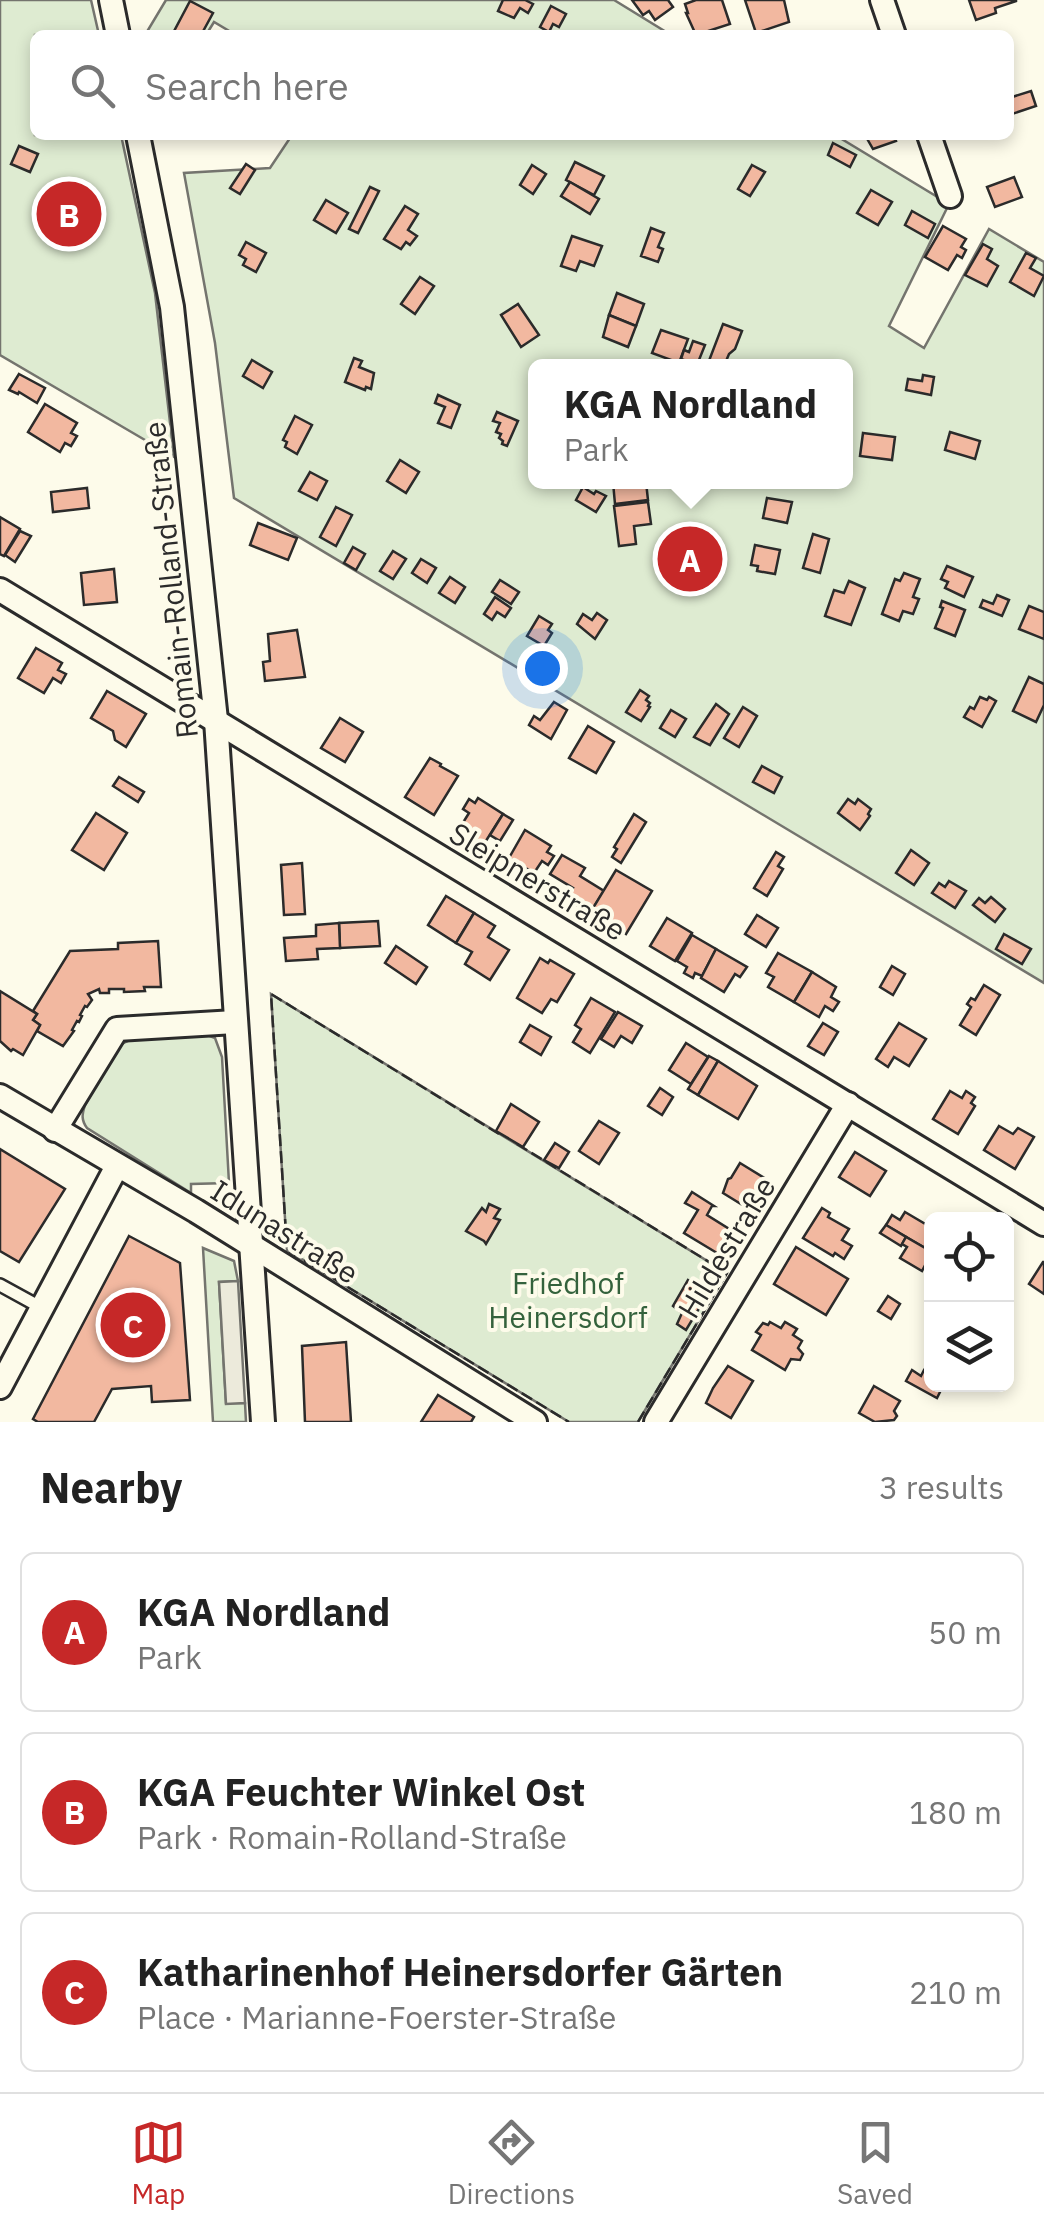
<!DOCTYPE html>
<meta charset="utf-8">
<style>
:root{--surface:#fff;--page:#f6f6f6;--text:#222;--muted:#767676;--line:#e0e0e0;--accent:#c62828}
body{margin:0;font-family:"IBM Plex Sans",sans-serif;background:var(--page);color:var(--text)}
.controls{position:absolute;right:30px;bottom:30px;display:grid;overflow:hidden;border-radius:15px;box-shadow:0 5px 15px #0003}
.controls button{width:90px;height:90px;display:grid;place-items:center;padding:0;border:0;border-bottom:2px solid var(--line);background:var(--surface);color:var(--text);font:50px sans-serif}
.you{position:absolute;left:542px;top:668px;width:35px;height:35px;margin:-25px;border:8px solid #fff;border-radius:50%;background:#1a73e8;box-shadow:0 0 0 15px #1a73e833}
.badge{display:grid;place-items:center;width:65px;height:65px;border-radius:50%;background:var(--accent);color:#fff;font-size:32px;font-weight:700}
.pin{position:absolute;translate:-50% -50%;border:5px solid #fff;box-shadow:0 2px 10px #0006}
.popup{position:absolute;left:528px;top:359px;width:325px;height:130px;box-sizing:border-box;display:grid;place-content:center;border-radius:15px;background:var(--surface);filter:drop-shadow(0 2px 8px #0005);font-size:32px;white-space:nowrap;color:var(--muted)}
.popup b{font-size:38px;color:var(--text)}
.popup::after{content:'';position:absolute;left:50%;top:100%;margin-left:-20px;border:20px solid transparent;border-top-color:var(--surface)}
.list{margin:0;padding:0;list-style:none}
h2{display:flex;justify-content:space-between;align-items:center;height:130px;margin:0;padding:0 40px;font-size:42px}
h2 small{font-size:32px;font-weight:400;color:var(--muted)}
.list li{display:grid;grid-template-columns:65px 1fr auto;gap:30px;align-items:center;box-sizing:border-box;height:160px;margin:0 20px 20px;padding:0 20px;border:2px solid var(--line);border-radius:15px}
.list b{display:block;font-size:38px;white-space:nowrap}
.list p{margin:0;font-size:32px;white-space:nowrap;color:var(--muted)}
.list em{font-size:32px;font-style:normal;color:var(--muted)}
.icon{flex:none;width:55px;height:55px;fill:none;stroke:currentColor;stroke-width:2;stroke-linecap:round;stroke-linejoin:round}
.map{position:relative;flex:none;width:1044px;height:1422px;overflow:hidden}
.search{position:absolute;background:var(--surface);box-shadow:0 5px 15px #0003;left:30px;right:30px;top:30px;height:110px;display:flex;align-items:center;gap:25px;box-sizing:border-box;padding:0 35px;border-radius:15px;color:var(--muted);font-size:38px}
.sheet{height:670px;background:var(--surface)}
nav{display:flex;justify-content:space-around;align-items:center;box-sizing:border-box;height:140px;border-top:2px solid var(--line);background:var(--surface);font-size:28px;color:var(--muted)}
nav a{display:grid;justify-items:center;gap:5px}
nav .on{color:var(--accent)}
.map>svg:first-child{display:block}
.green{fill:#deebd1;stroke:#74746e;stroke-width:2.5;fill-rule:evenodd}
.parking{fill:#eceadb;stroke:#74746e;stroke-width:2.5}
.building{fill:#f2b8a0;stroke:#2b2b2b;stroke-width:2.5}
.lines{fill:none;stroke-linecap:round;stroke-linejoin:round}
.lane-casing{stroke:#2b2b2b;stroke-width:16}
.street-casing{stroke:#2b2b2b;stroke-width:28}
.lane{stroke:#fdfbea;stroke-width:11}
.street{stroke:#fdfbea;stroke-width:22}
.fence{stroke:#2b2b2b;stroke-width:2.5;stroke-dasharray:12 5;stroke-linecap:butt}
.labels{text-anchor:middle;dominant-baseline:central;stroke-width:8;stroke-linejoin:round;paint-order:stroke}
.street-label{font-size:30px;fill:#2b2b2b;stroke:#fdfbea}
.park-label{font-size:30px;fill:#34623c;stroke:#fdfbea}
</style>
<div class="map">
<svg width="1044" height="1422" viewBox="0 0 1044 1422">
<rect width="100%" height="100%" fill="#fdfbea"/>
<g class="green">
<polygon points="0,0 91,0 99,35 35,35 35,135 121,135 155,293 174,457 0,355"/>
<polygon points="166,0 614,0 671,35 236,35 214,22 206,35 145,35"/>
<path d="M 292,135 L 835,135 L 949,204 L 889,326 L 924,348 L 989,229 L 1044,262 L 1044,983 L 234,498 L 215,343 L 184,173 L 270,168 ZM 535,366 L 845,366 L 845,482 L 535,482 Z"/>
<polygon points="271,994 727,1273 638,1422 569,1422 287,1250"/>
<path d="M 202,1033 L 215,1038 L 222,1057 L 229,1183 L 191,1184 L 191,1193 L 87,1128 C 81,1120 82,1114 85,1105 L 119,1045 L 136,1037 Z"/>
<polygon points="203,1248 234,1261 238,1281 219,1282 226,1403 245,1403 246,1422 213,1422"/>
</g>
<polygon class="parking" points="238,1281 245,1403 226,1404 219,1282"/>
<g class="building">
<polygon points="503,0 525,0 533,4 528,13 520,8 514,18 498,11"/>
<polygon points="632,0 668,0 673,7 655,20 649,11 643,15"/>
<polygon points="696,0 722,0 730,24 696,35 686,13 688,13 685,4"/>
<polygon points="745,0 784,0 789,22 756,33"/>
<polygon points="969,0 1016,0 1016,1 995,8 996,13 976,20"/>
<polygon points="190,1 213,13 201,35 172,35"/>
<polygon points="551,6 566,14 559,27 553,24 549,32 540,27"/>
<polygon points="1031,91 1036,106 1009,115 1009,98"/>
<polygon points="865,135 894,135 896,141 873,149"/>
<polygon points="833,143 856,155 850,167 828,155"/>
<polygon points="19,146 38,154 30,172 11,164"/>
<polygon points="575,162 604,176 594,195 566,180"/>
<polygon points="246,164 255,170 240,194 230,188"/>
<polygon points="532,165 546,174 533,194 520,185"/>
<polygon points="752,165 765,172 750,196 738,189"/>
<polygon points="1014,177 1022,197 995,207 987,187"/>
<polygon points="570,182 599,199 590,214 561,196"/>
<polygon points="370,187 379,191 358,233 349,229"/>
<polygon points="871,190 892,202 878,225 857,213"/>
<polygon points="326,200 348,213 336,233 314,220"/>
<polygon points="405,206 418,214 408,230 417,236 410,245 406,242 401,249 384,239"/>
<polygon points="912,211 935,224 928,238 905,225"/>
<polygon points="943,226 966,239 961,247 966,250 962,258 957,255 948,270 925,257"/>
<polygon points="651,228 664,233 658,247 663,249 658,262 641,256"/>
<polygon points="572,236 602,246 594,266 580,261 576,271 561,266"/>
<polygon points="246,242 266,253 256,272 243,265 246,259 239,255"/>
<polygon points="983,244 992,249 987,259 998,266 987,286 965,275"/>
<polygon points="1026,253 1036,258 1030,268 1044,276 1034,296 1010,282"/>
<polygon points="420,277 434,286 415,314 401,304"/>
<polygon points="617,293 644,304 636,326 609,315"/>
<polygon points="518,304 539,335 521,347 501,315"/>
<polygon points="609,315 636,326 628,347 603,337"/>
<polygon points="723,324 742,331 735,349 729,354 724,366 707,366"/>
<polygon points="661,330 688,339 679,363 652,353"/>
<polygon points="693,341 705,345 697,365 681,359 684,350 689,352"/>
<polygon points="354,358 362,361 359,367 374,373 371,389 366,387 365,390 345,382"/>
<polygon points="252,360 272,372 263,388 243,376"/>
<polygon points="19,374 45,388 37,403 19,392 18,394 9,390"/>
<polygon points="923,375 934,377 931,395 906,390 908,379 922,381"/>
<polygon points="438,395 460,405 451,428 438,423 445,407 435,403"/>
<polygon points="45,404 77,423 71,433 77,436 71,446 65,443 60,452 28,432"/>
<polygon points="497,412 518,421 507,446 502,444 503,441 499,438 501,434 496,432 500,423 493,421"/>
<polygon points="295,416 312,425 297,454 285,447 287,442 283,440"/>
<polygon points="950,432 980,441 975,459 945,450"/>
<polygon points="863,433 895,437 892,460 860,456"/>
<polygon points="400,460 419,472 406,493 387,481"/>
<polygon points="310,472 327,481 317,500 299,491"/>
<polygon points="613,482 646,482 648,500 615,504"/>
<polygon points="583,487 594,494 596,491 606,496 596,512 576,500"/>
<polygon points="87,488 89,508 53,512 51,492"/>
<polygon points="767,498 792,502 787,523 763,518"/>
<polygon points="648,502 651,524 634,526 636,544 619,546 614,506"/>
<polygon points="336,507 352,515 336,546 320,537"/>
<polygon points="0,517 20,529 4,556 0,554"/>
<polygon points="258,523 297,538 288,560 250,545"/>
<polygon points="20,531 31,536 15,562 5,555"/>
<polygon points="813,534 829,539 820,573 803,568"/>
<polygon points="755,545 780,550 775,574 757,571 758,566 751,565"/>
<polygon points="353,547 365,554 356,570 344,563"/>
<polygon points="393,551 406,559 393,579 380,571"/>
<polygon points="421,559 436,568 427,583 412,573"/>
<polygon points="947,566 973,577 964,597 945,588 948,582 941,579"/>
<polygon points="114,569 117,602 84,605 81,573"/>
<polygon points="904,573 920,579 913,597 919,599 913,614 903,611 899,621 882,614 895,579 900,581"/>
<polygon points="450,577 465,587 455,603 439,593"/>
<polygon points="500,580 519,592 511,604 492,592"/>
<polygon points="849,581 865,588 851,625 825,616 834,590 844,593"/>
<polygon points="997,595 1009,600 1002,616 980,607 983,600 993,604"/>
<polygon points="495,597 511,608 505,617 497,612 492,620 484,614"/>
<polygon points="942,601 965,610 955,636 935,628 943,608 940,607"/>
<polygon points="1029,606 1044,612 1044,639 1019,629"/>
<polygon points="597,613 607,620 595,639 577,624 583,614 592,620"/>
<polygon points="539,616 552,624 548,630 552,633 544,646 527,636"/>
<polygon points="297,630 305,677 265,681 263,662 270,661 268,634"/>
<polygon points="36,648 62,663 58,670 66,674 61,683 53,678 44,693 18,678"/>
<polygon points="1029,677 1044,684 1044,705 1036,722 1013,711"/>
<polygon points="640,690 649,696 646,700 650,703 648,706 650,707 641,721 626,712"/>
<polygon points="107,691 146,714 126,747 115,740 113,731 91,718"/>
<polygon points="980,697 987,700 989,697 996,701 982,727 964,717 970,707 974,709"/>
<polygon points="554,702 567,710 551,739 529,725 534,716 540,720"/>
<polygon points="716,704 729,714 710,745 694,737"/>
<polygon points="743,707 757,716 739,747 724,738"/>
<polygon points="671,710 686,719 675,737 660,728"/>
<polygon points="340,718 363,732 345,762 321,748"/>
<polygon points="588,726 614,742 596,773 569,758"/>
<polygon points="430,758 441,764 440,766 458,776 434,815 405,797"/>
<polygon points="762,766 782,777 774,793 753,782"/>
<polygon points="119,777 144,792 138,802 113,786"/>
<polygon points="478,798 503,814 484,844 459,829 469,813 463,809 469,799 475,803"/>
<polygon points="848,799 855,804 858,799 871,809 868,814 870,816 860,830 838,813"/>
<polygon points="96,813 127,833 104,870 72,850"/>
<polygon points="503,814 513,820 500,841 490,835"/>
<polygon points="634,814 646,822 621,863 612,857 617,849 614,847"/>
<polygon points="525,830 551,846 547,852 554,856 548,865 542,861 534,873 509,858"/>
<polygon points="911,850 929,863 914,885 896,873"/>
<polygon points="776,852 784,857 778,866 783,869 767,896 754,888"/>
<polygon points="562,855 585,868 580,876 604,891 590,913 566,899 573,888 550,874"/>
<polygon points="302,863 305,914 284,915 281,865"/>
<polygon points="616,870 652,891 626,934 614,927 612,930 601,923 602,920 590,913"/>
<polygon points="949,881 966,891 955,908 932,893 939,883 945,887"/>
<polygon points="446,896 474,913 456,943 428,925"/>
<polygon points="991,897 1005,909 995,922 973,905 979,898 985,903"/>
<polygon points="474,913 495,926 488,937 509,950 490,980 465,964 472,952 456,943"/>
<polygon points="757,915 778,928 766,947 745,934"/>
<polygon points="667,918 692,933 675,961 650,946"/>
<polygon points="378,921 380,946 340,948 339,923"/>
<polygon points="339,923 340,948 317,949 318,959 286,961 284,938 316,936 316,925"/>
<polygon points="1004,934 1031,949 1022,964 996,949"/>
<polygon points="692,935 716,949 702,976 695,973 693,978 684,973 687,967 677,961"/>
<polygon points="158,941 161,987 144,987 145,991 124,992 124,989 109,989 109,993 100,993 99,989 88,994 92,1000 87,1007 85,1006 80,1015 82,1016 79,1022 77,1021 72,1030 74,1031 63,1046 37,1031 40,1025 33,1020 37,1014 33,1011 70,951 118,949 118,943"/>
<polygon points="396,946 427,967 416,984 385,963"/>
<polygon points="716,949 747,967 740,977 735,974 724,992 701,978"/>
<polygon points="778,953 812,972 794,1002 768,987 774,977 766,973"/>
<polygon points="540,958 548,963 550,960 574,974 557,1002 551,999 542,1013 517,998"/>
<polygon points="892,966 905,974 893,995 880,987"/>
<polygon points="812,972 836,987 831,997 839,1002 833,1011 825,1006 819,1017 794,1002"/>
<polygon points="984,985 1000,995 976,1035 960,1025 971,1007 967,1004 971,998 975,1000"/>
<polygon points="0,991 37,1014 33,1020 40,1025 23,1055 13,1049 11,1051 0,1041"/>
<polygon points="591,998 615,1012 590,1053 573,1042 581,1029 575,1025"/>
<polygon points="618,1012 642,1026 632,1043 621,1036 614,1047 601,1039"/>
<polygon points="823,1023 838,1032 824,1055 808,1046"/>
<polygon points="899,1023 926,1039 909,1066 894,1057 888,1067 876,1059"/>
<polygon points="530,1025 551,1037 541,1055 520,1042"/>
<polygon points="686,1043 708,1057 691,1084 669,1070"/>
<polygon points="709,1056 718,1061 698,1095 688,1089"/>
<polygon points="718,1061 757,1086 738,1119 698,1095"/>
<polygon points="660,1088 673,1097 662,1115 648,1106"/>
<polygon points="950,1091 962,1098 966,1091 975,1097 971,1103 975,1106 958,1134 933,1119"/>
<polygon points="511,1104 539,1122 523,1147 496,1131"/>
<polygon points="599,1121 619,1133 599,1164 579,1151"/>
<polygon points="999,1126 1013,1134 1018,1128 1034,1137 1015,1169 984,1150"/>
<polygon points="555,1143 569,1152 559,1168 544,1160"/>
<polygon points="0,1149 65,1189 19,1262 0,1251"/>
<polygon points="855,1152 886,1171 870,1196 839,1177"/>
<polygon points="740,1163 766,1179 749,1209 723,1193 728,1179 731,1178"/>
<polygon points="692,1192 714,1206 712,1206 707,1215 734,1232 722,1252 717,1253 684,1233 698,1210 685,1203"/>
<polygon points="489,1204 500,1209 494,1218 500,1220 486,1244 484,1241 466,1231 482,1208 486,1212"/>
<polygon points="822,1208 830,1213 828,1217 849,1229 842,1240 852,1246 844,1259 835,1253 833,1256 803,1238"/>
<polygon points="905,1212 932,1228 932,1252 886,1225 892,1215 900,1220"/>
<polygon points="886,1225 906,1237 901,1246 880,1233"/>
<polygon points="129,1236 180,1263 190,1400 152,1402 151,1386 112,1389 94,1422 38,1422 33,1419"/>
<polygon points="906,1237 932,1252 922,1271 900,1258 907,1247 902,1244"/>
<polygon points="796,1247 848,1279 826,1315 774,1284"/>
<polygon points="1043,1262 1044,1262 1044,1294 1029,1284"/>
<polygon points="688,1280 709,1292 686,1330 677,1324 682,1313 673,1306"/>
<polygon points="888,1296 900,1304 891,1319 878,1311"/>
<polygon points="770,1322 781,1328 785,1322 797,1329 793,1335 802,1341 798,1348 803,1354 800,1360 791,1359 785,1370 752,1350 761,1335 756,1332 763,1323 768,1325"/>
<polygon points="346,1342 351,1422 305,1422 302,1346"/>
<polygon points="728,1366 753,1381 731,1418 706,1403 713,1388"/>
<polygon points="912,1370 921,1376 924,1370 932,1375 929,1381 932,1384 942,1388 937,1398 906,1381"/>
<polygon points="874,1386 900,1401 894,1411 897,1416 894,1420 875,1422 859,1413"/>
<polygon points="438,1395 474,1417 471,1422 421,1422"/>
</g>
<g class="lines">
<defs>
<polyline id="lane" points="0,1285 42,1308"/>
<g id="street">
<polyline points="111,0 118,35"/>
<polyline points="882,0 894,35"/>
<polyline points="138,135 172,307 216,720 263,1422"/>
<polyline points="929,135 950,196"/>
<polyline points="0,590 1044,1224"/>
<polyline points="0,1096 196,1211 535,1422"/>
<polyline points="55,1130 117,1029 235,1022"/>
<polyline points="0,1387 117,1166"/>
<polyline points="656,1422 848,1104"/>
</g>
</defs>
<use href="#lane" class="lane-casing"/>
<use href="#street" class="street-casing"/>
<use href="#lane" class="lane"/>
<use href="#street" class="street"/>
<g class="fence">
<polyline points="499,1134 271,994 287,1250 569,1422"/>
<polyline points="517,1144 727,1273 638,1422"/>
</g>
</g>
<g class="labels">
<g class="street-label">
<text transform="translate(170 580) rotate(-96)">Romain-Rolland-Straße</text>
<text transform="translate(538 881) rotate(31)">Sleipnerstraße</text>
<text transform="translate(285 1231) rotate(32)">Idunastraße</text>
<text transform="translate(726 1247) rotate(-59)">Hildestraße</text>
</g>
<g class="park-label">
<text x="568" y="1282">Friedhof<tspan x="568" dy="34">Heinersdorf</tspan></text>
</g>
</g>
</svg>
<div class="controls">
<button><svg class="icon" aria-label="locate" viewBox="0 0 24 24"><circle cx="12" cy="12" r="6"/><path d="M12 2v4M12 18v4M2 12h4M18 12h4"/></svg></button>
<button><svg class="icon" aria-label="layers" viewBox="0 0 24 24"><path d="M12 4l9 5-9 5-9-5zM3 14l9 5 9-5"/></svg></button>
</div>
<div class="you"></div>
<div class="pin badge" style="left:690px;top:559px">A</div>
<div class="popup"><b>KGA Nordland</b>Park</div>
<div class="pin badge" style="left:69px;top:214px">B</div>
<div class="pin badge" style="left:133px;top:1325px">C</div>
<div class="search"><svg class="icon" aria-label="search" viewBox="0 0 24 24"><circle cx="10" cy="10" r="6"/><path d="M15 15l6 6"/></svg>Search here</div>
</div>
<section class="sheet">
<h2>Nearby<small>3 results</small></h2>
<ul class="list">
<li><span class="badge">A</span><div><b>KGA Nordland</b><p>Park</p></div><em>50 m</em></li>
<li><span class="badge">B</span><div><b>KGA Feuchter Winkel Ost</b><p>Park · Romain-Rolland-Straße</p></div><em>180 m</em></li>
<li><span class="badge">C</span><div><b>Katharinenhof Heinersdorfer Gärten</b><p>Place · Marianne-Foerster-Straße</p></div><em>210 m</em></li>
</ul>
</section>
<nav>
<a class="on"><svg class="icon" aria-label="map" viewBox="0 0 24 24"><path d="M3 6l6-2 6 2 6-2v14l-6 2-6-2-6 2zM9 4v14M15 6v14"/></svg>Map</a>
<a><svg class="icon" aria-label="directions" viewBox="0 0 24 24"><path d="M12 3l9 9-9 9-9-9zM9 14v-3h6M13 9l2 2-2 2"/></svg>Directions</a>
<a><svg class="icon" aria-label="saved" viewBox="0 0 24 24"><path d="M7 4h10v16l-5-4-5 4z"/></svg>Saved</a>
</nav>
